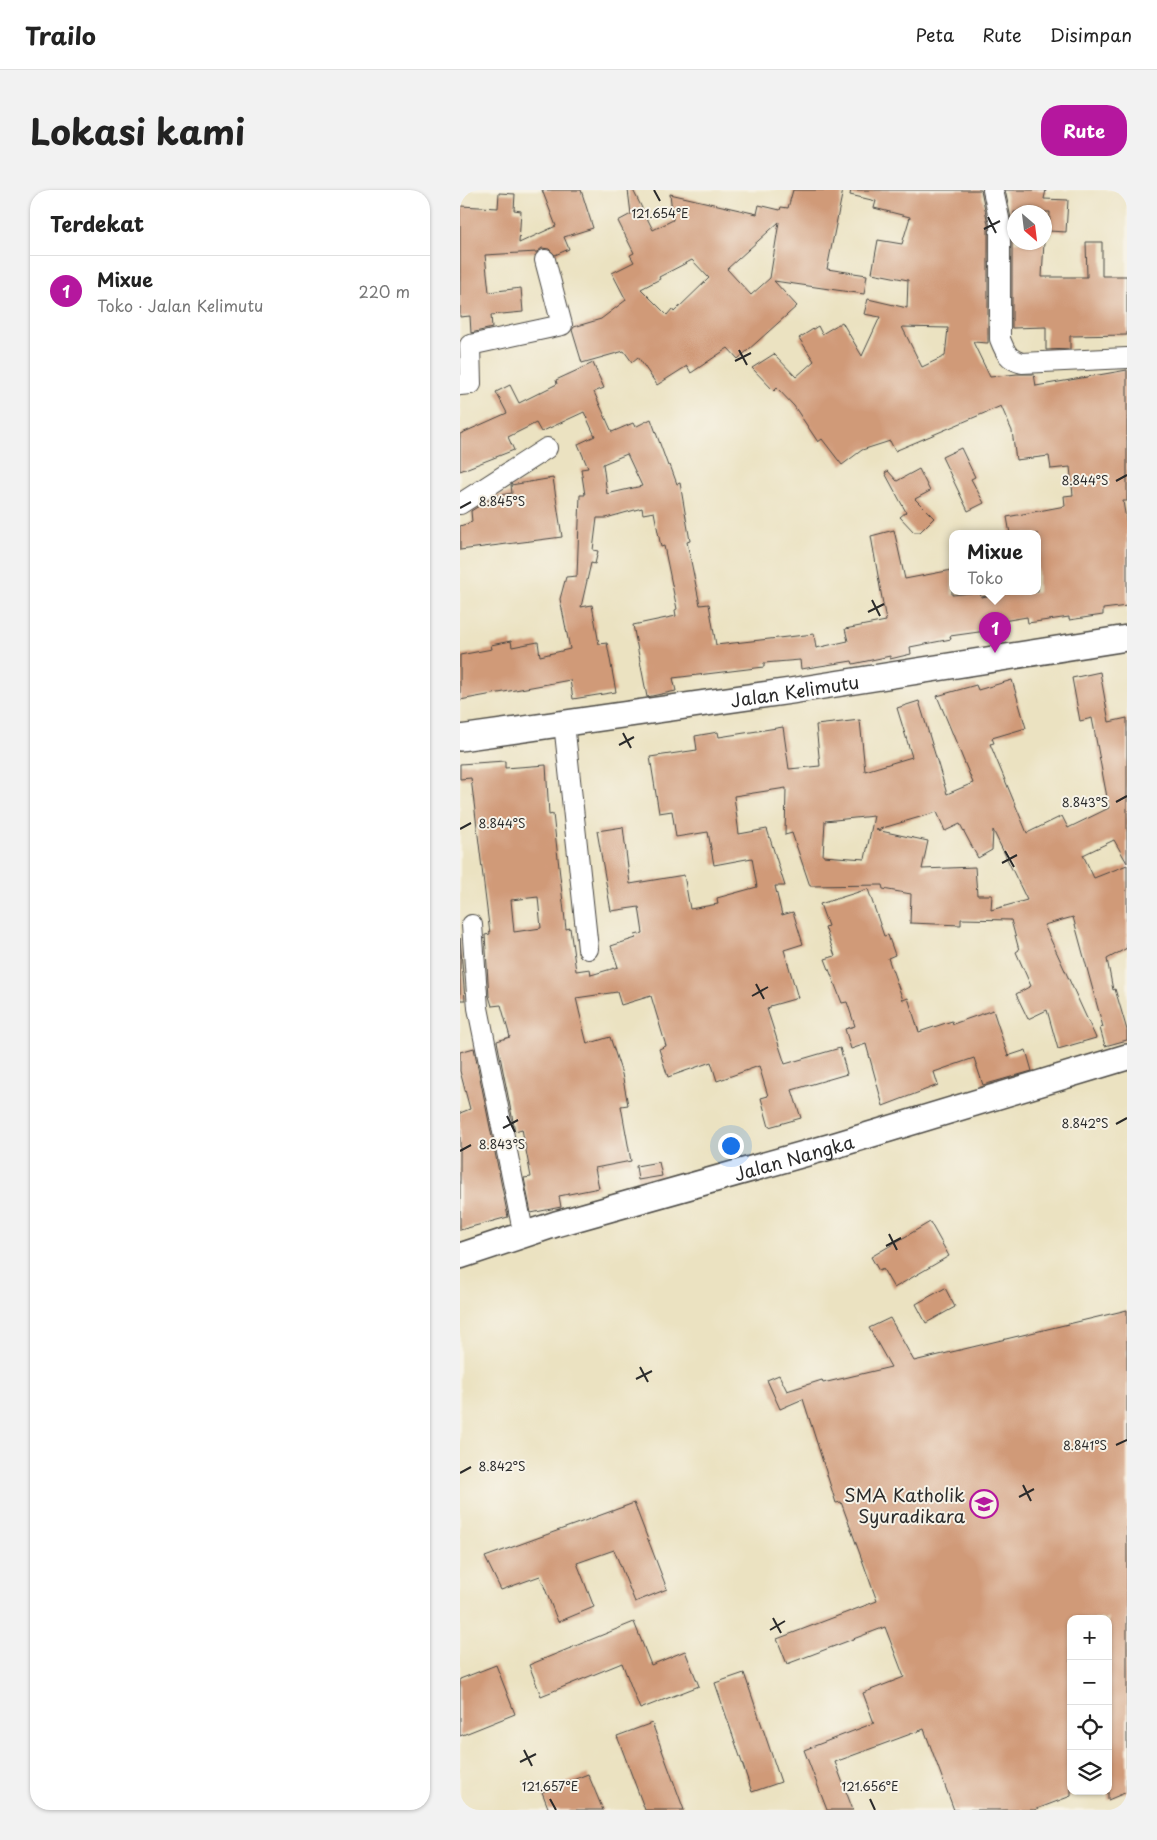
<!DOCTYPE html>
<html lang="id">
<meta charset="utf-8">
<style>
:root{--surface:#fff;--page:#f2f2f2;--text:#222;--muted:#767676;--line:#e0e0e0;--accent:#b5179e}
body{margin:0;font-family:"Playpen Sans",sans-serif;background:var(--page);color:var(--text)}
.controls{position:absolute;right:15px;bottom:15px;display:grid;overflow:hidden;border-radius:10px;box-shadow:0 1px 4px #0004}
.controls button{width:45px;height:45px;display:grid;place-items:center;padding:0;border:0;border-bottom:1px solid var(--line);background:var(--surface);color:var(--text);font:25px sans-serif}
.compass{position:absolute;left:547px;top:15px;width:45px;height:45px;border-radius:50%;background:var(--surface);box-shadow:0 1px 4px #0004;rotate:152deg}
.you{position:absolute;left:270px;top:955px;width:18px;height:18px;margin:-12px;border:4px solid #fff;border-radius:50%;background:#1a73e8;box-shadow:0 0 0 8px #1a73e833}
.badge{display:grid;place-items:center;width:32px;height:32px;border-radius:50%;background:var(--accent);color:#fff;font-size:16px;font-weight:700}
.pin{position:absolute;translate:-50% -41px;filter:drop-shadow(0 1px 2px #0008)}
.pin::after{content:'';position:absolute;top:26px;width:18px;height:15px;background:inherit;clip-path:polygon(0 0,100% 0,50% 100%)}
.popup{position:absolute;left:489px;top:340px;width:92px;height:65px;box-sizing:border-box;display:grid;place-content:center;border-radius:10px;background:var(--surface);filter:drop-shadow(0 1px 4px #0005);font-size:16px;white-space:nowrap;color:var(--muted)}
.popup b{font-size:19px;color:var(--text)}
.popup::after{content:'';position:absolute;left:50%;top:100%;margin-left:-10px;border:10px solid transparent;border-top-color:var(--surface)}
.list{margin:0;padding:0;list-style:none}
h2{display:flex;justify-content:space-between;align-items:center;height:65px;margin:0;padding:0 20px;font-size:21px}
h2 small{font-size:16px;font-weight:400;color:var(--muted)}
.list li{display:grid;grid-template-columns:32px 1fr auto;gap:15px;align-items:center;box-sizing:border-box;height:70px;padding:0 20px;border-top:1px solid var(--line)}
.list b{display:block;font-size:19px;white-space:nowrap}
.list p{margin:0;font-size:16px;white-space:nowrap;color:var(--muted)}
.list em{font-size:16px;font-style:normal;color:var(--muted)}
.icon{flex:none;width:28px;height:28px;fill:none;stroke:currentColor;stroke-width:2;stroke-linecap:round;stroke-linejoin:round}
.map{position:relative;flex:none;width:667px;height:1620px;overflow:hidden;border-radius:20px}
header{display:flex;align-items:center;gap:30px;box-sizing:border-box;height:70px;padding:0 25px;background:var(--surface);border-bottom:1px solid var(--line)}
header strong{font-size:24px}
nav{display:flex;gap:28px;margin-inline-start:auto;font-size:18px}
.intro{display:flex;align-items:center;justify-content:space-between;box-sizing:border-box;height:120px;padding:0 30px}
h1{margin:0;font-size:35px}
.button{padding:12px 22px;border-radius:20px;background:var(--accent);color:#fff;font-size:18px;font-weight:700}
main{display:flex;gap:30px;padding:0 30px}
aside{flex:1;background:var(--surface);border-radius:20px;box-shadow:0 1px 4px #0004}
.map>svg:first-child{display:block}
.building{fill:#d09a78;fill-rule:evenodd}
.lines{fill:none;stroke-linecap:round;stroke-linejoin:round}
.minor-casing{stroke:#484642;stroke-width:22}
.tertiary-casing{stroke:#484642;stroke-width:28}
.minor{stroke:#fff;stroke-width:20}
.tertiary{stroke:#fff;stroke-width:25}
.ticks{fill:none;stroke:#2b2b2b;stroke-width:2}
.labels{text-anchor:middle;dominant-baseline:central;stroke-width:4;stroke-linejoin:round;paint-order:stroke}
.street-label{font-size:18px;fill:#2b2b2b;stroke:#f7f3e8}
.poi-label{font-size:18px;fill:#2b2b2b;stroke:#f7f3e8;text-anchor:end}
.ticks-label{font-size:12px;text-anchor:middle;fill:#2b2b2b;stroke:#f7f3e8;stroke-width:4;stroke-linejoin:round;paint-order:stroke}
</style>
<header>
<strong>Trailo</strong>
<nav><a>Peta</a><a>Rute</a><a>Disimpan</a></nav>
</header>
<div class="intro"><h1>Lokasi kami</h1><a class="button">Rute</a></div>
<main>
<aside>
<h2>Terdekat<small></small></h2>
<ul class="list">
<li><span class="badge">1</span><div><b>Mixue</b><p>Toko · Jalan Kelimutu</p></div><em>220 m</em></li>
</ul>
</aside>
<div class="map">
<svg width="667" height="1620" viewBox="0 0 667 1620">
<rect width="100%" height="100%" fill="#f7f3e8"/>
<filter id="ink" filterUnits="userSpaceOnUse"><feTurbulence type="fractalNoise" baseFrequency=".02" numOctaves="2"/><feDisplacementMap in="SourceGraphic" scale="10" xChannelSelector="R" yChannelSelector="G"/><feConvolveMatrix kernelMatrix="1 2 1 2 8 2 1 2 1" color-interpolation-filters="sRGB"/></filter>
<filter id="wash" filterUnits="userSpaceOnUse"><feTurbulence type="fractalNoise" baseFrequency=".0096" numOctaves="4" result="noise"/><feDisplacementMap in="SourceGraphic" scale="20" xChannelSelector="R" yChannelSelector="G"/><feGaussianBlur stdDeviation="1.12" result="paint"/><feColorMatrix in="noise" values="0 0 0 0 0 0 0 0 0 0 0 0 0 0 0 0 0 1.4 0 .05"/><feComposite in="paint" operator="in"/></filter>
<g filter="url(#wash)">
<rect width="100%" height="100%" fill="#ebe2c1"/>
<g id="blocks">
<g class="building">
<polygon points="82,0 121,0 133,38 104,47 109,59 95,65 89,59 82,58 77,62 25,65 29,102 61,98 63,122 31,125 32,138 11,143 10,126 0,127 0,16 38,18 39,3 55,4 54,20 61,21 59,53 96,36"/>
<path d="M 168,0 L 173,0 L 193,40 L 213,30 L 210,4 L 297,24 L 299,15 L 320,20 L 321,17 L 328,18 L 333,0 L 383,0 L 367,79 L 407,85 L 404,104 L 314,91 L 337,116 L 278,169 L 268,158 L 231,183 L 227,176 L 197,195 L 178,167 L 172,172 L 164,161 L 122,173 L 112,140 L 114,137 L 141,129 L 166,110 L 152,83 L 174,72 L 170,65 L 174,63 L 158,31 L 171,24 ZM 319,32 L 310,88 L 291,105 L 267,79 ZM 232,70 L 249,88 L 214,122 L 212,119 L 207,125 L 181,99 L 200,89 L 199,87 Z"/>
<path d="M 391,0 L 521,0 L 528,34 L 528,153 L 513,152 L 530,187 L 557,184 L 574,184 L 576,196 L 667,180 L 667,311 L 663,311 L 667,336 L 667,416 L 643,419 L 643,425 L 609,430 L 609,427 L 568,433 L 567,427 L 525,434 L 526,441 L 490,446 L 491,449 L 450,457 L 451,464 L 430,469 L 430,466 L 393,474 L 392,471 L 341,479 L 340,470 L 304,473 L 304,477 L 213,488 L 216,501 L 187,507 L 173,435 L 216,426 L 215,420 L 217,419 L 204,356 L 201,357 L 194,322 L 183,324 L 182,318 L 146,328 L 137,328 L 133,360 L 138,361 L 135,374 L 131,373 L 121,417 L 132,415 L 139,454 L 147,453 L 156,502 L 113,509 L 110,490 L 0,510 L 0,465 L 32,459 L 31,455 L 51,451 L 52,457 L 78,452 L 80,466 L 110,459 L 100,409 L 106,387 L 117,386 L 120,305 L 125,305 L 121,279 L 128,278 L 118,254 L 135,246 L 124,222 L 81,242 L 76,233 L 48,247 L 54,260 L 0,281 L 0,244 L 47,223 L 36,202 L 50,195 L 59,213 L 97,194 L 96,190 L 133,173 L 144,198 L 134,202 L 152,242 L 173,233 L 175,237 L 191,229 L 208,276 L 210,275 L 217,294 L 220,293 L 230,351 L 227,352 L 240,415 L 249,414 L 256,455 L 354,444 L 356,458 L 388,451 L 385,439 L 426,431 L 411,346 L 434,340 L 445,389 L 492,380 L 492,405 L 520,402 L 521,407 L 554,402 L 578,402 L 578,344 L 550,344 L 547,327 L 605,316 L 604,306 L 613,305 L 610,277 L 591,279 L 589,266 L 556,270 L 552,241 L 541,216 L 435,261 L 430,251 L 402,260 L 382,275 L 362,249 L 358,252 L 334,216 L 317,198 L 314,201 L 292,178 L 314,164 L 336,187 L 354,171 L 339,148 L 358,136 L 362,144 L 382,132 L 402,166 L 420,127 L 404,124 L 408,109 L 447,118 L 448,90 L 412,83 L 418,50 L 442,54 L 450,27 L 414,18 L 416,11 L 390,5 ZM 442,137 L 488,138 L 485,166 L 462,177 ZM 167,264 L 182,296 L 147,304 L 143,274 Z"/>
<polygon points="545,0 586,0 584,9 608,10 606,42 589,41 590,22 554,22 554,52 584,52 582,87 627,87 626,52 642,52 642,86 667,86 667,145 610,146 610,159 586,160 586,137 552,138 552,33"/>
<polygon points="501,258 515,287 511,289 524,313 508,321 482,267"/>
<polygon points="459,279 470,301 455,309 474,328 460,342 454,342 440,327 446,322 425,283 428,281 437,291"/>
<polygon points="93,288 102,347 0,360 0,336 12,332 11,321 27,311 35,310 34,306 52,303 51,295"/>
<path d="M 640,482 L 649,532 L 667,528 L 667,673 L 654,650 L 623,665 L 634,688 L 667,675 L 667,758 L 647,769 L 653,800 L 655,799 L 667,840 L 667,850 L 645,856 L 640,838 L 643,837 L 613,727 L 584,735 L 636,848 L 598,859 L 587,820 L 568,829 L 556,804 L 571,796 L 556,762 L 559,760 L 551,730 L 501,729 L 501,735 L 450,733 L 451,704 L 423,699 L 422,695 L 350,696 L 332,643 L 325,645 L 326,598 L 274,606 L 279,644 L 307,639 L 325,696 L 315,696 L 322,725 L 333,722 L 343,754 L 324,760 L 338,808 L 310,816 L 310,818 L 307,819 L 325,874 L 380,858 L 387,884 L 332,900 L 341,928 L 309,937 L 301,908 L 308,906 L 299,876 L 257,891 L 251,872 L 208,887 L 199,859 L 206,856 L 191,806 L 161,815 L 157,802 L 116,808 L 127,854 L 150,847 L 162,884 L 168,915 L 161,916 L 171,971 L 135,978 L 139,998 L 99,1006 L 101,1017 L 71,1023 L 64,988 L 71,987 L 62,939 L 55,941 L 37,851 L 50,847 L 41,815 L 32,816 L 29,806 L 25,745 L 30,744 L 11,588 L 0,589 L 0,574 L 45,571 L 45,578 L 86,575 L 89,625 L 93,624 L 106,739 L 110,738 L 116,781 L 130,779 L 131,785 L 158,777 L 151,756 L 176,748 L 175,745 L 183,743 L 179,717 L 151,721 L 137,641 L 163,637 L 170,694 L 224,685 L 230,719 L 258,714 L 257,708 L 297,697 L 292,668 L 254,675 L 248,642 L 216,647 L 212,621 L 199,623 L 190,567 L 237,560 L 235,546 L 258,542 L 259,547 L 323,537 L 329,579 L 360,576 L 356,535 L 400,530 L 405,581 L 452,567 L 437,518 L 459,511 L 487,604 L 513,593 L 477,506 L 516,495 L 518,500 L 552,490 L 566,538 L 532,548 L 534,553 L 530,554 L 567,643 L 602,626 L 608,638 L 649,618 L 632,528 L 620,531 L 612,488 ZM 477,622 L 485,641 L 500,634 L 518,668 L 532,660 L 533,640 L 567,710 L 531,720 L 532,705 L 517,705 L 515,677 L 462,679 L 468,651 L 416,640 ZM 414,626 L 405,669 L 363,666 L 365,631 ZM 78,707 L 81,738 L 54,742 L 51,710 Z"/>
<polygon points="408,699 424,746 428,745 435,765 428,768 443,810 448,808 459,842 492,831 493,834 533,820 548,866 566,860 572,881 523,895 514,868 474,882 478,895 423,916 406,854 391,859 385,839 395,836 387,812 382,813 365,769 375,766 365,737 368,736 360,714"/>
<polygon points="0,748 5,810 0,810"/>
<polygon points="14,858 48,1027 0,1040 0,923 10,919 0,881 0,862"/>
<polygon points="199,972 202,986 178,990 176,976"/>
<polygon points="470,1032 489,1066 434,1098 423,1079 419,1081 411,1067"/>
<polygon points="485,1098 495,1117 466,1133 456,1114"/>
<polygon points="667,1120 667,1602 648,1610 648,1429 611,1429 611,1606 574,1620 494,1620 464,1539 375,1572 393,1620 367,1620 344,1560 414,1533 403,1503 444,1487 425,1437 327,1474 317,1449 417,1411 381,1312 376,1313 343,1209 320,1219 307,1190 319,1185 327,1201 362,1190 363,1193 431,1177 409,1138 430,1128 454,1171"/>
<polygon points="174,1313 207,1399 175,1412 154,1360 117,1373 134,1417 98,1432 80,1386 41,1400 25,1367"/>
<polygon points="174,1432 191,1475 225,1461 239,1496 180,1519 162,1473 81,1506 69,1475"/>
<polygon points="36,1475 55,1524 0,1546 0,1489"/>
<polygon points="284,1483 321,1592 292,1602 255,1493"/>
<polygon points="192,1533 224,1620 185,1620 157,1546"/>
<polygon points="128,1584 143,1620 89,1620 82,1602"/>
</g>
</g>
</g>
<g filter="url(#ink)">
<use href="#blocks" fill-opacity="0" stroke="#484642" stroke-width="1"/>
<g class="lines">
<defs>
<g id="minor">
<path d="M 533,0 L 540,33 L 540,149 C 545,162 548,169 562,173 L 667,168"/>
<polyline points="0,195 11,194 10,155 102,135 85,70"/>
<polyline points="0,314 87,258"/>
<polyline points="104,533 128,759"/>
<polyline points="12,735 18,818 64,1046"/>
</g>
<g id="tertiary">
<path id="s1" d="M 0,548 L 331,501 L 667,448"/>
<path id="s2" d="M 0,1066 L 96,1034 L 376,955 L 667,867"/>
</g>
</defs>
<use href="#minor" class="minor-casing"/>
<use href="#tertiary" class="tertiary-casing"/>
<use href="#minor" class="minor"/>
<use href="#tertiary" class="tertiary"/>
</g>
</g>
<path class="ticks" d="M 194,0 L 200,11M 528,27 L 536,43M 524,39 L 540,31M 279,160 L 287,175M 275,171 L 291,163M 656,291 L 667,285M 0,318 L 11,312M 412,410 L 420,426M 408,422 L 424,414M 163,543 L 171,558M 159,555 L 174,547M 656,612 L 667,606M 0,639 L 11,633M 545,661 L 554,677M 542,673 L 557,665M 296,794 L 304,809M 292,806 L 308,797M 47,926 L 55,942M 656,934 L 667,928M 43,938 L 58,930M 0,961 L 11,955M 429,1044 L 437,1060M 426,1056 L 441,1048M 180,1177 L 188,1192M 176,1189 L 192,1181M 656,1255 L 667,1250M 0,1283 L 11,1277M 563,1295 L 571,1311M 559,1307 L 574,1299M 313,1428 L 321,1443M 310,1440 L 325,1431M 64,1560 L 72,1576M 60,1572 L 76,1564M 90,1609 L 96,1620M 410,1609 L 415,1620"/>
<defs>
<symbol id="school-ring" viewBox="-11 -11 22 22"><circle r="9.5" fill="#f7f3e8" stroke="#b5179e" stroke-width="1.5"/><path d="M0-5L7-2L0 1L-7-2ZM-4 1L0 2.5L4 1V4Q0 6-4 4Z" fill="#b5179e"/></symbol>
</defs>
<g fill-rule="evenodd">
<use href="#school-ring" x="508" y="1298" width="32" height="32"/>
</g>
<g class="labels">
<g class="street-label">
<text stroke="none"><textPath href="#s1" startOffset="338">Jalan Kelimutu</textPath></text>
<text stroke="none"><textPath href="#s2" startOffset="348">Jalan Nangka</textPath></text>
</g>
<g class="poi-label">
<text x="505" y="1304">SMA Katholik<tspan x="505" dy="21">Syuradikara</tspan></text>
</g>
</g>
<g class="ticks-label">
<text x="200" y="28">121.654°E</text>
<text x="625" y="295">8.844°S</text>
<text x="42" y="316">8.845°S</text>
<text x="625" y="617">8.843°S</text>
<text x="42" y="638">8.844°S</text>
<text x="625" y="938">8.842°S</text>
<text x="42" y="959">8.843°S</text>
<text x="625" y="1260">8.841°S</text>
<text x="42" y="1281">8.842°S</text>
<text x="90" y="1601">121.657°E</text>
<text x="410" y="1601">121.656°E</text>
</g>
</svg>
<div class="controls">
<button>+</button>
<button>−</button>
<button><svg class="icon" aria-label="locate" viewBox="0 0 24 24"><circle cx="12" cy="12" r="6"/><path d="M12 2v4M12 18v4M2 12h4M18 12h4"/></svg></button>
<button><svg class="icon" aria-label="layers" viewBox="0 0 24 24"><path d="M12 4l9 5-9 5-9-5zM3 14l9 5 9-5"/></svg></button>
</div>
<svg class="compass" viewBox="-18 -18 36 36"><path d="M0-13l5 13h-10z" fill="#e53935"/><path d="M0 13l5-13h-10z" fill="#767676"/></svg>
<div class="you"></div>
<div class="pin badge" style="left:535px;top:463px">1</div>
<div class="popup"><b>Mixue</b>Toko</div>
</div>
</main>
